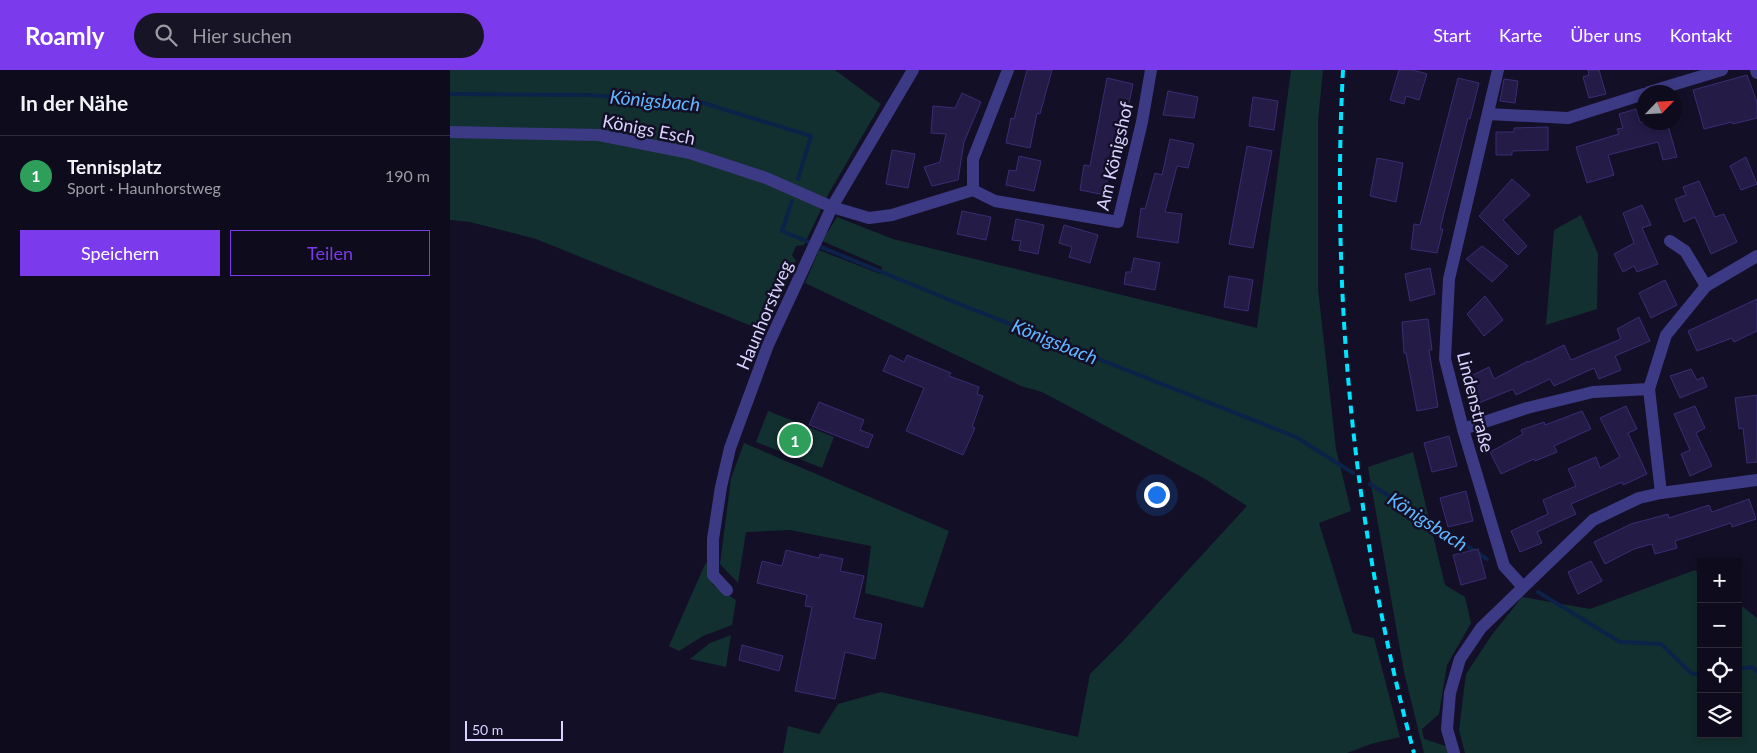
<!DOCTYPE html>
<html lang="de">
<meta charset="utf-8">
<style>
:root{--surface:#0e0b1c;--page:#171425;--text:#f1f3f6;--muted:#9b9ba3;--line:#2e2b3b;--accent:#7c3aed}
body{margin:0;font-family:Lato,sans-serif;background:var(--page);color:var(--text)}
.controls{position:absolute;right:15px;bottom:15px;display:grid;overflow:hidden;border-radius:0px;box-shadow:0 2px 8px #0003}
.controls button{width:45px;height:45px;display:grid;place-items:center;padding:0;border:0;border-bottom:1px solid var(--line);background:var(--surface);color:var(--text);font:25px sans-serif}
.compass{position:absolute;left:1187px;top:15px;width:45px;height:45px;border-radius:50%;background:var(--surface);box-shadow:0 2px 8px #0003;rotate:65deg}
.scale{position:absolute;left:15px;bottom:12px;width:98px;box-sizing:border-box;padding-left:5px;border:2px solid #d9d4ff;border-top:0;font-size:14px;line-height:18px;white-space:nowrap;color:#d9d4ff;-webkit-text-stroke:4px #130f26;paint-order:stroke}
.you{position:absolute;left:706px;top:424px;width:18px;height:18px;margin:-12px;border:4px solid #fff;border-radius:50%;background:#1a73e8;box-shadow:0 0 0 8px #1a73e833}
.badge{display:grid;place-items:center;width:32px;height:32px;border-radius:50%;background:var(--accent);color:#fff;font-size:16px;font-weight:700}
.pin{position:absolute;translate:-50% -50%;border:2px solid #fff;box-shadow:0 1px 5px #0006}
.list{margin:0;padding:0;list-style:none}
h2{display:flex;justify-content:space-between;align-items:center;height:65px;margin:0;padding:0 20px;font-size:21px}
h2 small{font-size:16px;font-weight:400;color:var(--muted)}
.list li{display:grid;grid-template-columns:32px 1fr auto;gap:15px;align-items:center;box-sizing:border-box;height:80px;padding:0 20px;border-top:1px solid var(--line)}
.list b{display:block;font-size:19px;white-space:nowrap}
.list p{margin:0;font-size:16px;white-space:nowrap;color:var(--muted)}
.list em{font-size:16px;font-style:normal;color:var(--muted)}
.actions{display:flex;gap:10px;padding:15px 20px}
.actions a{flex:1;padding:11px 0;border:1px solid var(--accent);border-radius:0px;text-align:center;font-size:18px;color:var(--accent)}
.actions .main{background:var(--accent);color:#fff}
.icon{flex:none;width:28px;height:28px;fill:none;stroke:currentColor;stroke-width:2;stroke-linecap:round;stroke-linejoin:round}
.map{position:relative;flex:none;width:1307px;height:683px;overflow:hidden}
header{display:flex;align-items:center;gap:30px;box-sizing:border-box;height:70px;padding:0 25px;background:var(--accent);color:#fff}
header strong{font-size:24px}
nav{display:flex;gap:28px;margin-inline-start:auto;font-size:18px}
.search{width:350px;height:45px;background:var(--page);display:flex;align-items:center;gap:12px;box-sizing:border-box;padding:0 18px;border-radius:28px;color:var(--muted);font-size:19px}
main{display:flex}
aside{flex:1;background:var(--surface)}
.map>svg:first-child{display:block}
.green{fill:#12302f}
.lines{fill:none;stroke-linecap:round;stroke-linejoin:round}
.stream{stroke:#0c2248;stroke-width:4}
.building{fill:#241b47;stroke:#3b2d73}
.minor{stroke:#3d3a85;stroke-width:12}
.rail{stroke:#00e5ff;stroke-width:4;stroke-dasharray:8 6;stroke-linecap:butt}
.labels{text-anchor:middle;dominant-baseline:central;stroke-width:5;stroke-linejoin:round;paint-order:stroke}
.street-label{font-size:18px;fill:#d9d4ff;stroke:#130f26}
.water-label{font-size:19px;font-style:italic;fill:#62b6ff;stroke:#130f26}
</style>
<header>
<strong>Roamly</strong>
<div class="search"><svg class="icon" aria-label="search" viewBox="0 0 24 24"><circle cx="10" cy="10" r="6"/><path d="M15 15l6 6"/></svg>Hier suchen</div>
<nav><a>Start</a><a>Karte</a><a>Über uns</a><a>Kontakt</a></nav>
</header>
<main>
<aside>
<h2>In der Nähe<small></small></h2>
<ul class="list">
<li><span class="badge" style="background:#2e9e5b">1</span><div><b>Tennisplatz</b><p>Sport · Haunhorstweg</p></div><em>190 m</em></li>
</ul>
<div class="actions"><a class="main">Speichern</a><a>Teilen</a></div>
</aside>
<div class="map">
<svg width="1307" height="683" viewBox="0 0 1307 683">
<rect width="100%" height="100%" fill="#130f26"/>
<g class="green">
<polygon points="0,0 385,0 431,34 379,123 354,175 346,176 342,185 346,191 314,261 86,169 20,152 0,150"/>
<polygon points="841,0 873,0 868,51 868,219 886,379 901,441 869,453 903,563 924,568 950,667 921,674 897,683 333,683 338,656 369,664 388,634 431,622 628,667 640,604 674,570 797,436 755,409 592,322 571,316 355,213 369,180 430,204 432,197 372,171 387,147 443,169 807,258"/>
<polygon points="1131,145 1148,184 1147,239 1096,255 1104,160"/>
<polygon points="318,341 384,367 372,398 306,372"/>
<polygon points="294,373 499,461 473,538 415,523 421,476 340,460 296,462 288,513 270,494 281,408"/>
<polygon points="963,382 995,515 1015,527 1021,553 997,595 989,644 972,659 974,669 996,676 1000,683 974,683 954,602 918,397"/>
<polygon points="256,492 263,515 286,530 282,555 253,566 229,581 219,576"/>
<polygon points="1245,500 1251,505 1251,664 1288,664 1288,533 1307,548 1307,683 1015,683 1009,660 1016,604 1041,566 1072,527 1140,539"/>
<polygon points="281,565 276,597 240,589 260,573"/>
</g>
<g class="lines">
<g class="stream">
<polyline points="0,24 136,25 250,32 361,66 348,109"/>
<polyline points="342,131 332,161 507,233 846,367 903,403"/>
<polyline points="920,414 1037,489"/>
<polyline points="1088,522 1170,572 1211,574 1242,604 1251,603"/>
<polyline points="1288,599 1302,597 1307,602"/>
</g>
</g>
<g class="building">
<polygon points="577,0 602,0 590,44 587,43 580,78 556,73 561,48 564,49"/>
<polygon points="949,0 963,0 977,4 969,30 956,26 954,34 940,30"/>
<polygon points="1138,0 1149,0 1156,24 1139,28 1133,7 1139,5"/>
<polygon points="1297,5 1307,32 1307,48 1283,54 1282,52 1254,59 1243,20"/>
<polygon points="657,8 683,14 668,87 661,85 655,125 630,120 634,95 640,96"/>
<polygon points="1008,8 1029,13 1020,49 1018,48 990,159 993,159 987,183 961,179 964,154 970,155"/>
<polygon points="1054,9 1068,11 1065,33 1050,31"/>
<polygon points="718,21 748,27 744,48 713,45"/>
<polygon points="512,23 531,32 514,72 508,110 482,116 474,97 490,92 496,64 481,63 483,36 505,38"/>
<polygon points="803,27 828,31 824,60 799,56"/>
<polygon points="1186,39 1190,52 1217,52 1227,87 1213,90 1208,72 1158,85 1164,105 1137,113 1126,77 1169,64 1167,59 1173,58 1169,44"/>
<polygon points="1098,57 1098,80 1062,81 1062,85 1046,85 1046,62 1064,62 1064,58"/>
<polygon points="720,69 744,74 738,98 727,96 715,142 732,144 728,173 687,167 691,138 695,139 705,103 712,105"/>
<polygon points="797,76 822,81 803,178 779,174"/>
<polygon points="442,80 465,84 458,118 436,114"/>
<polygon points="569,86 591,91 584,121 556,115 559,100 566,101"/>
<polygon points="1296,87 1307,114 1291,120 1280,96"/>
<polygon points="927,88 953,93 946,132 920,126"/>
<polygon points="1062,109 1080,125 1053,150 1077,176 1068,185 1029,146"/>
<polygon points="1249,111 1265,147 1274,144 1287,172 1261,184 1245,147 1234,152 1225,129 1236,125 1233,117"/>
<polygon points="1192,135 1201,155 1192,158 1208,194 1187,202 1184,196 1173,202 1164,184 1184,173 1173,143"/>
<polygon points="512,141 541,147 536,170 507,164"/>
<polygon points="566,149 594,155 588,184 569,180 571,171 562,170"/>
<polygon points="614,155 648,165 640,193 619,187 622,177 609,173"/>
<polygon points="1032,176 1058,196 1042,212 1016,189"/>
<polygon points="684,188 710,193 705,220 674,214 676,202 681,202"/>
<polygon points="980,198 985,224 960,231 955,204"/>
<polygon points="779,206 803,210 798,241 774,237"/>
<polygon points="1215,210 1227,235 1201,248 1189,223"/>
<polygon points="1035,226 1053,250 1034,266 1017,244"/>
<polygon points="1307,229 1307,261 1284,272 1282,268 1247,281 1238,261"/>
<polygon points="1189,247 1200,271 1165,286 1171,300 1149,309 1144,298 1104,316 1100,309 1066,325 1063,319 1029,333 1019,307 1039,297 1044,309 1078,291 1079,292 1114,275 1121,290 1171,269 1167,259"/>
<polygon points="978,249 982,280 979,280 988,337 967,341 956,283 954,283 952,252"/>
<polygon points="440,285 454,292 457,285 501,303 499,306 529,317 527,324 533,326 522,357 525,358 513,385 456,361 474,318 433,301"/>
<polygon points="1241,299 1247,310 1253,307 1257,317 1230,328 1220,306"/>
<polygon points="1307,325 1307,392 1297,393 1293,358 1289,359 1285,328"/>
<polygon points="369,332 414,350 410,360 423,365 418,378 359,355"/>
<polygon points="1176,336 1187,359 1178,363 1197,404 1173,415 1172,412 1121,434 1126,444 1087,462 1092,473 1070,482 1061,461 1098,444 1093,430 1126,416 1118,399 1146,387 1150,398 1170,387 1150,348"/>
<polygon points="1245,336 1255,358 1246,363 1262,396 1240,406 1231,384 1240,380 1224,344"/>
<polygon points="1132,341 1141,359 1104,376 1107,382 1085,391 1084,389 1051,404 1040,382 1073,364 1071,360 1094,352 1095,355"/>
<polygon points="999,366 1007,396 982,402 974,373"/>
<polygon points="1016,421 1023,451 998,457 990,428"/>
<polygon points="1299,429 1306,449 1282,457 1281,453 1225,471 1227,478 1205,484 1202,474 1184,479 1155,494 1144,472 1181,454 1218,444 1219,448 1259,435 1262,442"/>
<polygon points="1028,479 1036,508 1011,515 1003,485"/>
<polygon points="336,480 369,488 370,484 393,489 390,501 414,506 404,548 432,554 425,589 395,582 385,629 345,621 362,537 355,536 357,525 307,513 312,491 332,496"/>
<polygon points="1141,491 1152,511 1128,524 1118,502"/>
<polygon points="292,575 333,586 329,601 289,590"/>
</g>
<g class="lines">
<g class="minor">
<polyline points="1048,0 999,209 995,289 1013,359 1054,496 1073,517"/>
<polyline points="1306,0 1307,3"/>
<polyline points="1199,22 1272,0"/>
<polyline points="1038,44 1118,48 1194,24"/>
<polyline points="0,62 149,65 240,83 316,108 382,137 419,148 442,145 523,120 545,131 668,152 692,52 701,0"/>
<polyline points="523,120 523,89 558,0"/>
<polyline points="1220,171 1235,181 1256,216"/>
<polyline points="1013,359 1077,338 1143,322 1199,319"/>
<polyline points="1211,423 1199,319 1216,265 1256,216 1307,186"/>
<polyline points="277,520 263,505 263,469 271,417 280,378 318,275 382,137 463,0"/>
<polyline points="1004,683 997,659 1000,623 1010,589 1031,558 1143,450 1189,428 1211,423 1307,410"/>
</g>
<path class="rail" d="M 893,0 C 881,228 904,462 964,683"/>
</g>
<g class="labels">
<g class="street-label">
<text transform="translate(199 59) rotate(11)">Königs Esch</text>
<text transform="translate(664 86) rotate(-77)">Am Königshof</text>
<text transform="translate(314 245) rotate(-67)">Haunhorstweg</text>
<text transform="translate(1026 332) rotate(76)">Lindenstraße</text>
</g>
<g class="water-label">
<text transform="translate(205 30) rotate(5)">Königsbach</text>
<text transform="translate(605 271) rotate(22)">Königsbach</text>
<text transform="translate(978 451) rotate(33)">Königsbach</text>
</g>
</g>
</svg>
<div class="controls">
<button>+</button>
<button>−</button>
<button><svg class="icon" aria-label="locate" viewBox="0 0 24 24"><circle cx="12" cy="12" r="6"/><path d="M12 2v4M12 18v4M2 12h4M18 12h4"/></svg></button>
<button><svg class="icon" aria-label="layers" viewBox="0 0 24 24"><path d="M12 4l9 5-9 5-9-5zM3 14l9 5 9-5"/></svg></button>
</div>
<svg class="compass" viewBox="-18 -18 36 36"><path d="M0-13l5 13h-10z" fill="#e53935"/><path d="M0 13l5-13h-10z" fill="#9b9ba3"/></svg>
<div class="scale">50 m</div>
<div class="you"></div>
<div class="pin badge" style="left:345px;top:370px;background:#2e9e5b">1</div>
</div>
</main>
